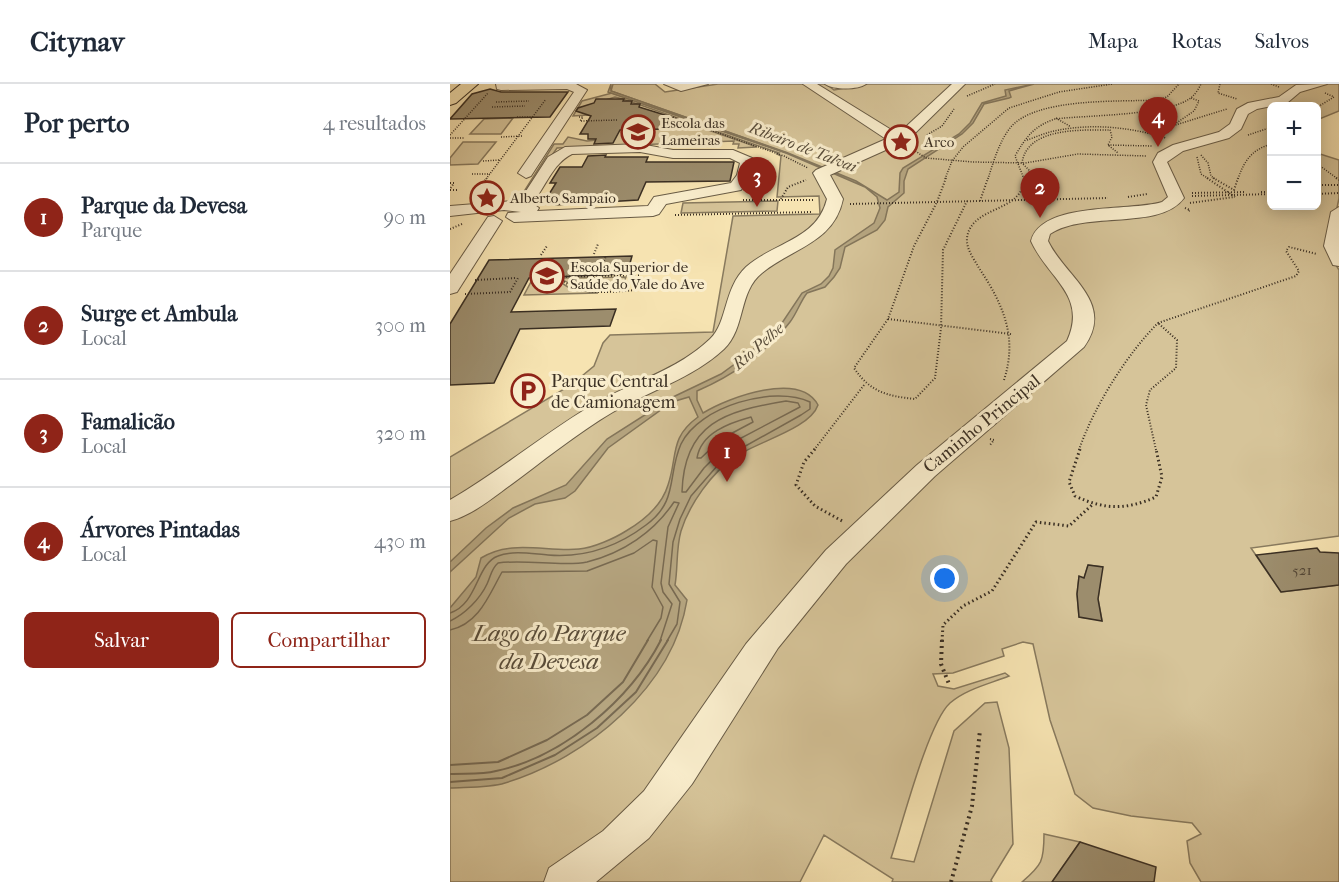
<!DOCTYPE html>
<html lang="pt">
<meta charset="utf-8">
<style>
:root{--surface:#fff;--page:#f2f2f3;--text:#1f2937;--muted:#747a83;--line:#e0e1e3;--accent:#8f2418}
body{margin:0;font-family:"IM FELL French Canon",serif;background:var(--page);color:var(--text)}
.controls{position:absolute;right:18px;top:18px;display:grid;overflow:hidden;border-radius:9px;box-shadow:0 3px 15px #0003}
.controls button{width:54px;height:54px;display:grid;place-items:center;padding:0;border:0;border-bottom:2px solid var(--line);background:var(--surface);color:var(--text);font:30px sans-serif}
.you{position:absolute;left:495px;top:495px;width:21px;height:21px;margin:-15px;border:4px solid #fff;border-radius:50%;background:#1a73e8;box-shadow:0 0 0 9px #1a73e833}
.badge{display:grid;place-items:center;width:39px;height:39px;border-radius:50%;background:var(--accent);color:#fff;font-size:20px;font-weight:700}
.pin{position:absolute;translate:-50% -50px;filter:drop-shadow(0 2px 3px #0008)}
.pin::after{content:'';position:absolute;top:32px;width:21px;height:18px;background:inherit;clip-path:polygon(0 0,100% 0,50% 100%)}
.list{margin:0;padding:0;list-style:none}
h2{display:flex;justify-content:space-between;align-items:center;height:78px;margin:0;padding:0 24px;font-size:26px}
h2 small{font-size:20px;font-weight:400;color:var(--muted)}
.list li{display:grid;grid-template-columns:39px 1fr auto;gap:18px;align-items:center;box-sizing:border-box;height:108px;padding:0 24px;border-top:2px solid var(--line)}
.list b{display:block;font-size:22px;white-space:nowrap}
.list p{margin:0;font-size:20px;white-space:nowrap;color:var(--muted)}
.list em{font-size:20px;font-style:normal;color:var(--muted)}
.actions{display:flex;gap:12px;padding:18px 24px}
.actions a{flex:1;padding:14px 0;border:2px solid var(--accent);border-radius:9px;text-align:center;font-size:21px;color:var(--accent)}
.actions .main{background:var(--accent);color:#fff}
.map{position:relative;flex:none;width:889px;height:798px;overflow:hidden}
header{display:flex;align-items:center;gap:36px;box-sizing:border-box;height:84px;padding:0 30px;background:var(--surface);border-bottom:2px solid var(--line)}
header strong{font-size:28px}
nav{display:flex;gap:33px;margin-inline-start:auto;font-size:21px}
main{display:flex}
aside{flex:1;background:var(--surface)}
.map>svg:first-child{display:block}
.green{fill:#d6c499;stroke:#887a5e;stroke-width:1.5;fill-rule:evenodd}
.water{fill:#b6a681;stroke:#84765b;stroke-width:1.5}
.lines{fill:none;stroke-linecap:round;stroke-linejoin:round}
.shore-far1{stroke:#786a52;stroke-width:1.5}
.shore{stroke:#786a52;stroke-width:2}
.building{fill:#9c8d6d;stroke:#3a2f23;stroke-width:1.5}
.minor-casing{stroke:#695c46;stroke-width:2}
.major-casing{stroke:#3a2f23;stroke-width:2}
.path-far3{stroke:#3a2f23;stroke-width:1.5;stroke-dasharray:1 1.5;stroke-linecap:butt}
.path-far2{stroke:#3a2f23;stroke-width:2;stroke-dasharray:1 2;stroke-linecap:butt}
.path-far1{stroke:#3a2f23;stroke-width:3;stroke-dasharray:1.5 3;stroke-linecap:butt}
.path{stroke:#3a2f23;stroke-width:4;stroke-dasharray:2 4;stroke-linecap:butt}
.minor{fill:#f9edcc;fill-rule:evenodd}
.major{fill:#f6e3b1;fill-rule:evenodd}
.labels{text-anchor:middle;dominant-baseline:central;stroke-width:6;stroke-linejoin:round;paint-order:stroke}
.far-poi-label{font-size:15px;fill:#3a2f23;stroke:#f9edcc;text-anchor:start}
.number-label{font-size:15px;fill:#524636}
.far-water-label{font-size:16px;font-style:italic;fill:#594d3a;stroke:#f9edcc}
.poi-label{font-size:18px;fill:#3a2f23;stroke:#f9edcc;text-anchor:start}
.street-label{font-size:18px;fill:#3a2f23;stroke:#f9edcc}
.near-water-label{font-size:24px;font-style:italic;fill:#594d3a;stroke:#f9edcc}
</style>
<header>
<strong>Citynav</strong>
<nav><a>Mapa</a><a>Rotas</a><a>Salvos</a></nav>
</header>
<main>
<aside>
<h2>Por perto<small>4 resultados</small></h2>
<ul class="list">
<li><span class="badge">1</span><div><b>Parque da Devesa</b><p>Parque</p></div><em>90 m</em></li>
<li><span class="badge">2</span><div><b>Surge et Ambula</b><p>Local</p></div><em>300 m</em></li>
<li><span class="badge">3</span><div><b>Famalicão</b><p>Local</p></div><em>320 m</em></li>
<li><span class="badge">4</span><div><b>Árvores Pintadas</b><p>Local</p></div><em>430 m</em></li>
</ul>
<div class="actions"><a class="main">Salvar</a><a>Compartilhar</a></div>
</aside>
<div class="map">
<svg width="889" height="798" viewBox="0 0 889 798">
<rect width="100%" height="100%" fill="#f6e3b1"/>
<filter id="stains"><feTurbulence type="fractalNoise" baseFrequency=".00333" numOctaves="4"/><feColorMatrix values="0 0 0 0 .2 0 0 0 0 .09 0 0 0 0 .02 0 0 0 .5 -.17"/></filter>
<radialGradient id="worn" r=".72"><stop offset=".6" stop-color="#630" stop-opacity="0"/><stop offset="1" stop-color="#630" stop-opacity=".3"/></radialGradient>
<g class="green">
<path d="M 163,0 L 205,0 L 215,8 L 268,0 L 376,0 L 384,6 L 418,0 L 889,0 L 889,27 L 867,36 L 866,22 L 822,22 L 822,122 L 866,122 L 867,69 L 889,76 C 889,88 889,102 889,114 C 885,136 875,165 889,186 L 889,452 L 801,464 L 831,508 L 889,501 L 889,798 L 751,798 L 740,779 L 737,757 L 751,750 L 742,739 L 681,732 L 643,724 L 625,710 L 600,636 L 583,560 L 573,558 L 552,565 L 554,572 L 503,589 L 483,590 L 488,602 L 504,605 L 555,589 L 559,592 C 539,600 516,605 500,619 C 478,639 452,741 441,774 L 464,778 L 504,647 L 535,619 L 547,618 L 559,664 L 563,760 L 541,796 L 542,798 L 442,798 L 443,795 L 374,751 L 350,798 L 0,798 L 0,373 L 121,301 L 144,282 L 153,259 L 160,251 L 263,248 L 283,132 L 370,130 L 369,112 L 327,113 L 331,72 L 327,70 L 329,69 L 173,15 L 165,13 L 136,22 L 138,31 L 123,32 L 132,17 L 162,9 L 337,69 L 161,7 ZM 638,481 L 652,483 L 648,515 L 652,536 L 629,533 L 627,510 L 629,493 L 634,494 Z"/>
<polygon points="210,33 221,33 307,63 288,64 289,60 283,60 284,57 107,64 78,106 75,106 104,60 113,60 118,53 137,57 159,55 170,46 213,45"/>
<polygon points="63,34 51,50 20,50 34,35"/>
<polygon points="13,58 46,58 28,80 0,81 0,74"/>
<polygon points="328,117 327,127 231,129 233,119"/>
<path d="M 176,193 L 171,205 C 150,206 128,207 110,194 Z"/>
<polygon points="104,194 121,205 148,209 74,211 82,196"/>
<path d="M 594,750 L 630,758 L 602,798 L 572,798 C 592,781 594,777 594,750 Z"/>
</g>
<path class="water" d="M 161,0 L 161,7 L 338,69 L 406,97 L 437,116 L 449,108 L 450,89 L 453,84 L 509,50 L 520,39 L 532,19 L 556,12 L 555,6 L 584,0 L 559,7 L 561,13 L 559,14 L 534,20 L 523,39 L 512,50 L 458,85 L 454,97 L 454,109 L 438,123 L 435,136 L 427,146 L 395,163 L 390,184 L 384,193 L 375,203 L 357,209 C 350,218 347,229 340,238 C 317,268 282,292 247,307 L 247,316 L 253,329 C 279,313 350,287 368,321 C 360,345 306,358 285,373 C 262,388 239,421 231,447 C 226,464 228,484 225,501 L 237,516 C 223,603 137,674 55,699 C 39,704 17,703 0,704 L 0,524 L 26,493 L 31,474 C 61,455 96,468 129,465 C 143,464 165,454 176,447 C 193,437 212,421 218,401 C 228,372 219,354 248,333 L 239,313 L 222,318 L 158,364 L 125,407 L 115,414 L 85,420 L 59,434 L 0,488 L 0,478 L 36,444 L 63,424 L 116,401 L 157,355 L 223,313 L 271,290 L 297,271 L 330,242 L 352,209 L 371,200 L 379,192 L 383,184 L 385,166 L 424,139 L 430,124 L 427,113 L 415,103 L 336,69 L 158,8 Z"/>
<g class="lines">
<g class="shore-far1">
<path d="M 336,317 L 348,319 L 350,323 L 276,362 L 254,384 L 236,408 L 232,408 C 234,339 275,327 336,317 Z"/>
<path d="M 301,333 L 303,338 L 271,355 L 251,374 L 247,374 C 251,349 279,339 301,333 Z"/>
<path d="M 0,529 C 28,520 26,480 48,472 C 63,466 83,470 98,471 C 134,474 167,463 196,441 C 229,417 217,391 231,360 C 249,322 324,301 360,318 L 360,325 L 351,331 L 274,374 L 241,412 L 230,435 L 223,458 L 219,500 L 230,518 L 227,540 L 217,557"/>
<path d="M 0,537 C 15,530 30,515 37,500 C 41,492 41,485 48,479 C 75,475 114,483 137,478 C 173,469 204,448 224,418 L 229,419 L 218,443 L 211,499 L 213,508 L 222,520 L 210,557"/>
<path d="M 0,546 C 29,540 39,511 52,488 L 137,487 L 184,469 L 203,456 L 207,457 L 202,503 L 213,523 L 211,534 L 197,557"/>
</g>
<g class="shore">
<polyline points="0,681 48,678 97,656 137,631 173,598 198,556"/>
<path d="M 0,690 C 15,689 31,691 46,687 C 113,673 180,616 211,556"/>
<polyline points="0,698 52,694 105,671 147,644 186,608 218,556"/>
</g>
</g>
<g class="building">
<polygon points="40,5 51,8 118,8 100,33 0,35 22,10"/>
<polygon points="146,15 174,15 173,17 182,17 181,20 190,20 189,23 218,32 213,45 170,46 163,59 144,60 146,55 138,55 138,50 130,50 141,32 126,27 128,24 144,19"/>
<polygon points="156,71 155,73 198,73 196,78 284,78 280,97 196,98 188,116 104,121 96,115 106,99 100,99 110,83 132,83 138,72"/>
<polygon points="182,172 177,190 79,194 61,228 166,225 160,242 70,245 44,299 0,301 0,240 39,176"/>
<polygon points="867,464 870,468 889,469 889,501 831,508 806,471"/>
<polygon points="638,481 653,483 648,515 652,537 629,533 627,510 629,492 634,494"/>
<polygon points="630,758 706,783 704,798 602,798"/>
</g>
<g class="lines">
<defs>
<g id="minor">
<polygon points="46,0 126,0 137,6 81,92 76,94 68,89 124,8 117,5 51,6 47,5"/>
<polygon points="214,0 258,0 231,7"/>
<path d="M 353,0 L 367,0 L 448,50 L 502,0 L 515,0 L 458,56 L 380,91 L 393,115 C 384,159 342,164 312,189 C 288,208 296,244 274,265 C 243,294 199,307 163,328 C 124,351 88,381 51,408 C 36,419 19,432 0,437 L 0,416 C 50,387 95,349 144,320 C 182,298 228,286 260,255 C 278,238 273,205 296,183 C 324,158 367,156 377,115 L 363,89 L 366,86 L 436,55 Z"/>
<path d="M 375,0 L 416,0 C 408,6 383,6 375,0 Z"/>
<path d="M 877,0 L 850,8 L 837,19 L 807,25 L 798,30 L 791,45 L 779,54 L 733,67 L 717,78 L 734,114 C 710,147 636,126 600,150 L 598,157 C 615,193 666,218 634,263 L 485,392 L 396,480 L 328,564 L 242,700 L 199,754 L 146,798 L 94,798 L 99,784 L 153,747 L 194,707 L 296,560 L 376,466 L 467,381 L 617,257 C 638,211 598,195 581,157 C 592,117 678,128 712,118 L 718,113 L 703,78 L 708,69 L 723,61 L 769,48 L 780,40 L 787,25 L 798,19 L 829,13 L 846,1 Z"/>
<path d="M 190,60 L 223,66 L 283,66 L 302,74 L 305,84 L 291,106 L 216,120 L 209,130 L 203,132 L 64,138 L 56,133 L 58,129 L 71,128 L 54,126 L 0,132 L 0,122 L 64,117 L 76,107 L 98,73 L 115,63 ZM 190,68 L 223,74 L 280,74 L 290,79 L 287,91 L 281,99 L 204,113 L 198,122 L 87,127 L 89,124 L 82,119 C 96,103 102,80 122,70 Z"/>
<polygon points="889,123 889,182 883,181 874,162 881,128"/>
<polygon points="44,132 52,137 7,208 0,210 0,190 38,133"/>
</g>
<polygon id="major" points="11,0 28,0 6,19 0,21 0,9"/>
</defs>
<use href="#minor" class="minor-casing"/>
<use href="#major" class="major-casing"/>
<g class="path-far3">
<polyline points="770,0 768,9 787,15"/>
<polyline points="821,0 829,3"/>
<polyline points="517,12 545,0"/>
<polyline points="741,14 749,17 744,27 722,42 777,25"/>
<polyline points="46,18 79,17"/>
<polyline points="42,23 75,22"/>
<polyline points="866,24 884,13 875,9"/>
<polyline points="67,33 83,33"/>
<polyline points="129,33 133,33 130,37 167,36"/>
<polyline points="223,33 334,72 358,84"/>
<polyline points="606,34 621,43"/>
<polyline points="0,51 38,9"/>
<polyline points="477,51 492,42 504,25"/>
<polyline points="798,51 822,43"/>
<polyline points="51,53 73,52"/>
<polyline points="0,54 15,54"/>
<path d="M 577,56 C 586,53 595,49 604,47 C 641,39 680,43 716,54"/>
<polyline points="658,61 702,62"/>
<polyline points="459,63 476,74 523,78 575,79 628,70 697,72"/>
<polyline points="751,71 758,79 761,92 765,95"/>
<polyline points="747,73 751,90 759,95"/>
<polyline points="33,77 50,76"/>
<polyline points="866,79 888,95"/>
<polyline points="22,90 40,90"/>
<polyline points="36,95 96,15"/>
<polyline points="495,95 502,77 513,63 559,24 609,8 662,0"/>
<path d="M 538,95 C 543,79 549,58 560,44 C 585,13 670,18 707,16 L 717,13 L 729,0"/>
<path d="M 574,95 L 565,72 C 576,53 584,42 605,35 C 636,31 723,32 743,12 C 746,9 749,4 751,0"/>
<path d="M 588,95 L 572,79 C 577,43 632,46 660,46 L 662,53 L 658,61 L 668,69"/>
<path d="M 788,95 C 794,77 802,65 822,60"/>
</g>
<g class="path-far2">
<path d="M 496,94 L 487,118 L 464,162 L 438,235 L 404,284 C 420,308 437,312 465,315 L 485,294 L 491,244 L 493,166 L 517,117"/>
<polyline points="587,94 595,115"/>
<polyline points="757,94 785,113"/>
<polyline points="763,94 784,106 788,94"/>
<polyline points="886,94 889,96"/>
<polyline points="0,99 4,99 0,105"/>
<polyline points="866,101 889,101"/>
<polyline points="0,106 9,106"/>
<polyline points="811,108 822,108"/>
<polyline points="742,109 796,108"/>
<polyline points="866,110 889,109"/>
<polyline points="24,111 37,94"/>
<polyline points="742,112 822,110"/>
<polyline points="678,113 697,110"/>
<polyline points="331,115 338,103 356,96"/>
<polyline points="293,116 365,116"/>
<polyline points="530,117 538,94"/>
<polyline points="740,119 784,113"/>
<polyline points="400,120 658,114"/>
<polyline points="735,124 740,126 737,128"/>
<polyline points="225,131 361,128"/>
<polyline points="0,145 12,140"/>
<polyline points="144,170 148,160"/>
<polyline points="91,171 97,162"/>
<polyline points="154,177 156,172"/>
<path d="M 107,192 C 128,213 159,208 186,206"/>
<polyline points="101,193 191,191"/>
<polyline points="25,196 65,194"/>
<polyline points="15,210 60,208 68,194"/>
<polyline points="438,235 561,250"/>
<polyline points="708,239 846,192 849,187 836,167 839,163 867,170"/>
<path d="M 554,296 C 568,253 553,220 529,184 C 524,175 516,165 517,154 C 521,121 574,129 574,94"/>
<polyline points="540,355 544,356 540,361"/>
<polyline points="364,366 414,301"/>
<path d="M 629,366 C 643,324 677,270 708,239"/>
<polyline points="706,366 696,321 700,306 726,284 727,256 708,239"/>
</g>
<g class="path-far1">
<polyline points="365,365 354,378 346,401 365,422 394,438"/>
<path d="M 630,365 L 619,398 L 625,412 C 655,426 676,426 706,413 L 712,393 L 706,365"/>
<polyline points="492,557 493,541 513,522 542,507 586,438 619,442 643,420"/>
</g>
<g class="path">
<polyline points="492,556 491,580 499,600"/>
<polyline points="501,798 522,722 530,646"/>
</g>
<use href="#minor" class="minor"/>
<use href="#major" class="major"/>
</g>
<defs>
<symbol id="school-ring" viewBox="-11 -11 22 22"><circle r="9.5" fill="#f9edcc" stroke="#8f2418" stroke-width="1.5"/><path d="M0-5L7-2L0 1L-7-2ZM-4 1L0 2.5L4 1V4Q0 6-4 4Z" fill="#8f2418"/></symbol>
<symbol id="sight-ring" viewBox="-11 -11 22 22"><circle r="9.5" fill="#f9edcc" stroke="#8f2418" stroke-width="1.5"/><path d="M0-6L1.8-2.2L6-1.7L2.9 1.2L3.7 5.4L0 3.3L-3.7 5.4L-2.9 1.2L-6-1.7L-1.8-2.2Z" fill="#8f2418"/></symbol>
<symbol id="university-ring" viewBox="-11 -11 22 22"><circle r="9.5" fill="#f9edcc" stroke="#8f2418" stroke-width="1.5"/><path d="M0-5L7-2L0 1L-7-2ZM-4 1L0 2.5L4 1V4Q0 6-4 4Z" fill="#8f2418"/></symbol>
<symbol id="parking-ring" viewBox="-11 -11 22 22"><circle r="9.5" fill="#f9edcc" stroke="#8f2418" stroke-width="1.5"/><path d="M-3.5-5.5H1a3.5 3.5 0 0 1 0 7H-1V5.5H-3.5ZM-1-3.4V-.6H.8a1.4 1.4 0 0 0 0-2.8Z" fill="#8f2418"/></symbol>
</defs>
<g fill-rule="evenodd">
<use href="#school-ring" x="169" y="29" width="38" height="38"/>
<use href="#sight-ring" x="432" y="39" width="38" height="38"/>
<use href="#sight-ring" x="18" y="95" width="38" height="38"/>
<use href="#university-ring" x="78" y="173" width="38" height="38"/>
<use href="#parking-ring" x="59" y="288" width="38" height="38"/>
</g>
<g class="labels">
<g class="far-poi-label">
<text x="211" y="39">Escola das<tspan x="211" dy="17">Lameiras</tspan></text>
<text x="474" y="58">Arco</text>
<text x="60" y="114">Alberto Sampaio</text>
<text x="120" y="183">Escola Superior de<tspan x="120" dy="17">Saúde do Vale do Ave</tspan></text>
</g>
<g class="number-label">
<text x="852" y="486">521</text>
</g>
<g class="far-water-label">
<text transform="translate(353 63) rotate(21)">Ribeiro de Talvai</text>
<text transform="translate(308 262) rotate(-41)">Rio Pelhe</text>
</g>
<g class="poi-label">
<text x="101" y="297">Parque Central<tspan x="101" dy="21">de Camionagem</tspan></text>
</g>
<g class="street-label">
<text transform="translate(532 340) rotate(-39)">Caminho Principal</text>
</g>
<g class="near-water-label">
<text x="99" y="549">Lago do Parque<tspan x="99" dy="28">da Devesa</tspan></text>
</g>
</g>
<rect width="100%" height="100%" filter="url(#stains)"/>
<rect width="100%" height="100%" fill="url(#worn)"/>
</svg>
<div class="controls">
<button>+</button>
<button>−</button>
</div>
<div class="you"></div>
<div class="pin badge" style="left:277px;top:398px">1</div>
<div class="pin badge" style="left:590px;top:134px">2</div>
<div class="pin badge" style="left:307px;top:123px">3</div>
<div class="pin badge" style="left:708px;top:63px">4</div>
</div>
</main>
